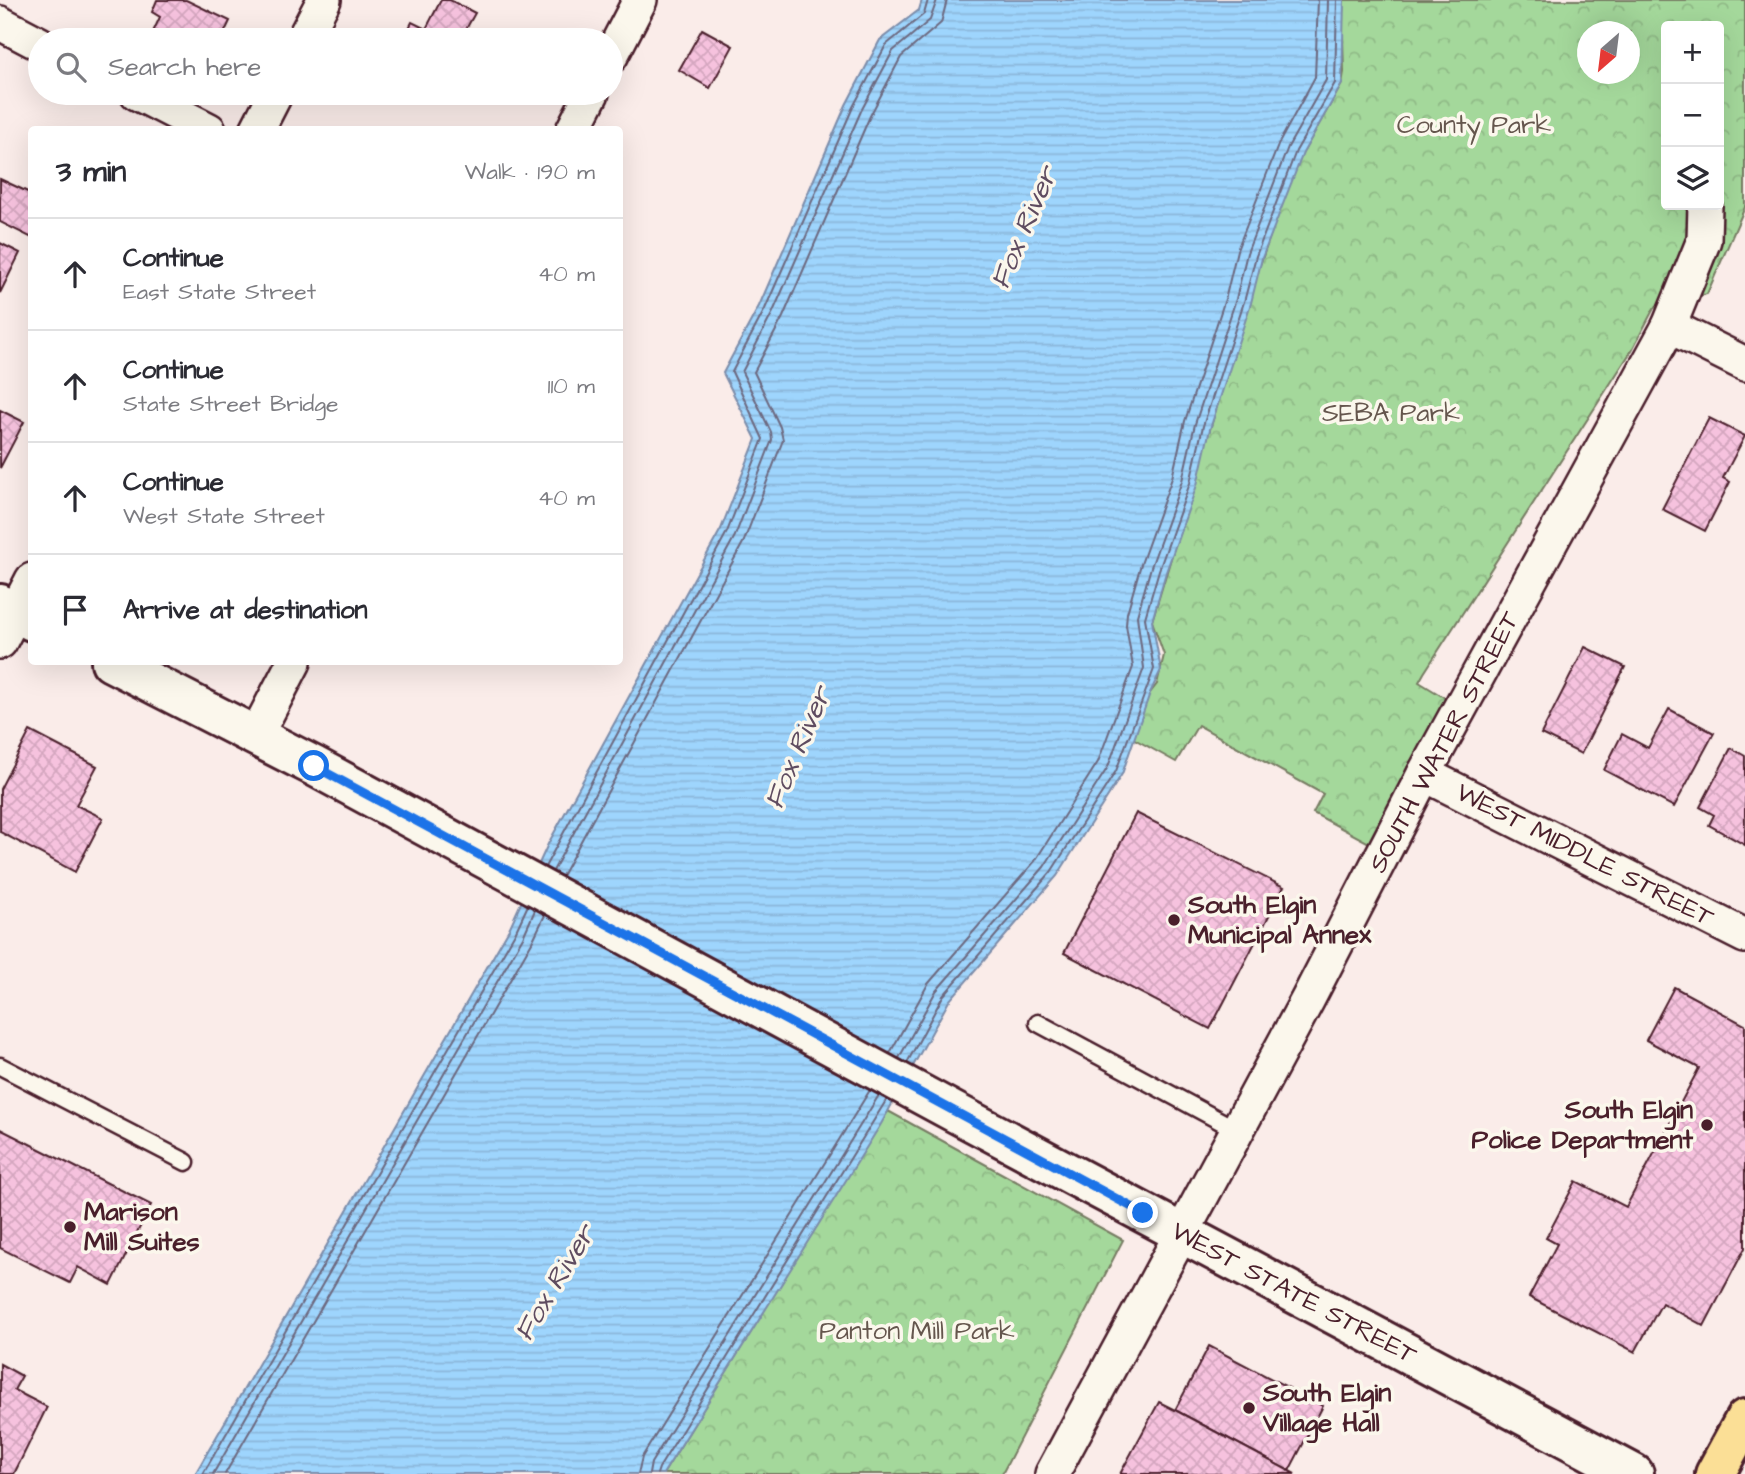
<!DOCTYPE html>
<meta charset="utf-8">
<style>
:root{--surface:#fff;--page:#f2f2f3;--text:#2b2b33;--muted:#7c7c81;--line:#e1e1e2}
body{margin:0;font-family:"Architects Daughter",sans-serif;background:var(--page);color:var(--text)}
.controls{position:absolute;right:21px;top:21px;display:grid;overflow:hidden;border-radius:7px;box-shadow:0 7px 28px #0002}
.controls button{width:63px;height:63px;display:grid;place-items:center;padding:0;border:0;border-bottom:2px solid var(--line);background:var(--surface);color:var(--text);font:35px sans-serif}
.compass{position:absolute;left:1577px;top:21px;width:63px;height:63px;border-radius:50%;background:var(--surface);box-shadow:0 7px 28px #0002;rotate:208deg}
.stop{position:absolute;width:21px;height:21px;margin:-16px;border:5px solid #1a73e8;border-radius:50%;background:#fff}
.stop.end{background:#1a73e8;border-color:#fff;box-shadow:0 2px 7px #0008}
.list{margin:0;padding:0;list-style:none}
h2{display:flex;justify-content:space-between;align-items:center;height:91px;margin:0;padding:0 28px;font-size:30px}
h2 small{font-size:23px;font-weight:400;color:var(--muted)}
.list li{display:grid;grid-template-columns:46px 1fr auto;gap:21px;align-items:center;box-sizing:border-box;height:112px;padding:0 28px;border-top:2px solid var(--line)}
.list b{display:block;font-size:26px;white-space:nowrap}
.list p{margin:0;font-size:23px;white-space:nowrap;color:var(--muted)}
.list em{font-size:23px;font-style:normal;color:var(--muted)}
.icon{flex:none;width:38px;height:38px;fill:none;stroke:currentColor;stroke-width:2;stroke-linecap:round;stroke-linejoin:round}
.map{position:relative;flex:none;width:1745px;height:1474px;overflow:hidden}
.search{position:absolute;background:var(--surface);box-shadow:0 7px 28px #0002;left:28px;top:28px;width:595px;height:77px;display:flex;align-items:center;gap:18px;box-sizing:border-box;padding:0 24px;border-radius:38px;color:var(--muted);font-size:26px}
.panel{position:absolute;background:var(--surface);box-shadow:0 7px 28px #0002;left:28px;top:126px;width:595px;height:539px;border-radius:7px}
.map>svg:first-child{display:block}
.park{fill:url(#park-crowns);stroke:#777c63;stroke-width:2;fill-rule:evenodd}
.water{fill:url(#water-rules);stroke:#7c8ca9;stroke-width:2}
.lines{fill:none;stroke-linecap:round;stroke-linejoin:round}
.shore{stroke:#6c687f;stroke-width:2}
.building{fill:url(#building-cross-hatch);stroke:#4a1f2b;stroke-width:2}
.lane-casing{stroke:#4a1f2b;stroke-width:21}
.street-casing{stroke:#4a1f2b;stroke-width:38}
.secondary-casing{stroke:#4a1f2b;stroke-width:44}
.primary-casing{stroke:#4a1f2b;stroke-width:44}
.lane{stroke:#fbf7ec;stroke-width:16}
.street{stroke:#fbf7ec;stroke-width:33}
.secondary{stroke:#fbf7ec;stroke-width:38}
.primary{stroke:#fbdf96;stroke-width:38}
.route{stroke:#1a73e8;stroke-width:9}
.poi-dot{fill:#4a1f2b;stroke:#fbf7ec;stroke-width:2.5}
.labels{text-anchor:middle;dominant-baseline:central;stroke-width:7;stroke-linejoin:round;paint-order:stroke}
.park-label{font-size:26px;fill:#65564d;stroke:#fbf7ec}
.street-label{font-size:26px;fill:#4a1f2b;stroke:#fbf7ec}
.poi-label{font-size:26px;font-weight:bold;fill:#4a1f2b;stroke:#fbf7ec;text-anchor:start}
.water-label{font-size:28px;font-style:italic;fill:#5f4c60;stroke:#fbf7ec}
</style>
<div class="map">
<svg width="1745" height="1474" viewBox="0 0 1745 1474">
<defs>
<pattern id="park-crowns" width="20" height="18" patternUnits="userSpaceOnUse" patternTransform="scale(1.75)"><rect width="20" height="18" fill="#a4d89b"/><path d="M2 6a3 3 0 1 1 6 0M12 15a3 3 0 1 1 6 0" fill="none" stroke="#8fb986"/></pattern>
<pattern id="water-rules" width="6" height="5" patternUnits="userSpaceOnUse" patternTransform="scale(1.75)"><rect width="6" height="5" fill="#9ed5fd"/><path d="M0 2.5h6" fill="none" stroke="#8ab6d9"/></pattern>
<pattern id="building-cross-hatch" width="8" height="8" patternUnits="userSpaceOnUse" patternTransform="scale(1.75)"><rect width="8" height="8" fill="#f6c2de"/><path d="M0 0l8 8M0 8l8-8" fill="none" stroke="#d4a6bf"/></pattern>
</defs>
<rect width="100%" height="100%" fill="#faece9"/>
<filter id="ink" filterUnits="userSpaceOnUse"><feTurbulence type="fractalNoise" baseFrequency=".0143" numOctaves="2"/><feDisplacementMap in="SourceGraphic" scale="14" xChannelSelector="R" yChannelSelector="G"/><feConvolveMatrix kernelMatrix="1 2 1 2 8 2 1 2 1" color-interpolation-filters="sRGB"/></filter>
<g filter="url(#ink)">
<g class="park">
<path d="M 1342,0 L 1745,0 L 1745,207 L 1707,294 L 1654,308 L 1632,350 L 1424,673 L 1419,682 L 1450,701 L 1369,843 L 1313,813 L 1323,794 L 1198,725 L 1176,762 L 1120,731 L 1157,684 L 1164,655 L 1152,621 L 1258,271 L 1293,170 L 1342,84 L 1344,72 ZM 1666,26 L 1719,26 L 1719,205 L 1666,205 ZM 1588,32 L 1630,32 L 1630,74 L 1588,74 Z"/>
<polygon points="888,1111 1123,1240 1002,1474 663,1474"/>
</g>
<polygon class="water" points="922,0 1344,0 1342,84 1303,153 1262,258 1251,303 1210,429 1197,485 1166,572 1152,621 1161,670 1150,693 1122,774 1057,876 949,1001 881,1124 663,1474 195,1474 509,929 548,844 721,529 756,439 723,373 759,306 846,105 880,40 919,10"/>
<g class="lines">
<g class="shore">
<polyline points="545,867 727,532 763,439 732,372 765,309 853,107 886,45 924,14 928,0"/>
<polyline points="553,871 735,536 772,440 771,432 742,372 773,312 861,111 893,51 930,20 937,0"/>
<polyline points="562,876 744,541 783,440 780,427 754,372 783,317 870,116 901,57 941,23 947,0"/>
<polyline points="890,1053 928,984 1035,861 1098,762 1133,667 1126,625 1127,613 1141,564 1172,478 1185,421 1226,296 1237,250 1279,143 1315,77 1318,0"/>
<polyline points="899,1058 936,991 1044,867 1108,767 1144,668 1137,616 1151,567 1182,481 1195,424 1236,299 1247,253 1288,147 1326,80 1328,0"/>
<polyline points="907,1063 943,996 1051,872 1116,771 1154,669 1145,618 1159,570 1190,483 1203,426 1244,302 1256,256 1296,151 1335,83 1337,0"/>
<polyline points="203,1474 515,933 528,905"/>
<polyline points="213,1474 523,937 535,910"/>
<polyline points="225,1474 532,942 545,915"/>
<polyline points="638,1474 642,1457 870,1090"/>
<polyline points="649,1474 651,1463 879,1095"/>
<polyline points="657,1474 659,1468 887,1099"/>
</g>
</g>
<g class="building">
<polygon points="157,0 186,0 230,21 221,40 169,40 153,32 160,17 152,12"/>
<polygon points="441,0 450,0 475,13 460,40 403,40 412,22 426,29"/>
<polygon points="702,29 733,46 710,88 679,70"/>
<polygon points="0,179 32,194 32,238 0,222"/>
<polygon points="0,243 20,253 0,293"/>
<polygon points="0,410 24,422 0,468"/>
<polygon points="1709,418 1745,436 1723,478 1730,482 1705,531 1662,509"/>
<polygon points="1585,647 1625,667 1581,754 1541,734"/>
<polygon points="1669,709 1714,733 1674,807 1604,770 1622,734 1648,748"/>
<polygon points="30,731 97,766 76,805 103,818 75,872 0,832 0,789"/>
<polygon points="1731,748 1745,756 1745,845 1709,825 1714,815 1700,807"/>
<polygon points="1136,813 1284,887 1210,1029 1064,953"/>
<polygon points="1674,987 1745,1025 1745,1248 1704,1326 1662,1303 1635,1352 1529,1297 1557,1244 1546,1238 1576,1181 1626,1207 1699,1068 1646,1040"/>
<polygon points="0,1129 151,1205 111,1285 78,1267 70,1283 0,1248"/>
<polygon points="1209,1346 1323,1406 1289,1471 1175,1410"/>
<polygon points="0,1364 22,1376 14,1390 47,1407 14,1474 0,1474"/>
<polygon points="1159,1402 1175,1410 1295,1474 1120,1474"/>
</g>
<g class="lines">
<defs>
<g id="lane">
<polyline points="1038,1023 1237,1130"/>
<polyline points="0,1066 186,1162"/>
</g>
<g id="street">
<polyline points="0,23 40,44"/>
<polyline points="303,40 324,0"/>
<polyline points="611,56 640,0"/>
<polyline points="137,93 209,130"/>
<polyline points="257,130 276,93"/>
<polyline points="573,130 592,93"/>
<polyline points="1669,326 1745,364"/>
<polyline points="0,642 32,580"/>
<polyline points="256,735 294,662"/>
<polyline points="1424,774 1745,936"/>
<polyline points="1052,1474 1308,999 1424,774 1669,326 1704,240 1705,205"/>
</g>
<g id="secondary">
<polyline points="0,604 32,621"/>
<polyline points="111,662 314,766 954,1112 1634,1474"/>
</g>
<polyline id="primary" points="1715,1474 1745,1419"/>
</defs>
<use href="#lane" class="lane-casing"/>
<use href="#street" class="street-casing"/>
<use href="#secondary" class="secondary-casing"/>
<use href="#primary" class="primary-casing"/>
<use href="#lane" class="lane"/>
<use href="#street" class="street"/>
<use href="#secondary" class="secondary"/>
<use href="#primary" class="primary"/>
</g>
</g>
<g class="lines" filter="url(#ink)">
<polyline class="route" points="314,766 1143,1213"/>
</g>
<g class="poi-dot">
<circle cx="1174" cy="920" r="7"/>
<circle cx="1707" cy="1125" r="7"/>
<circle cx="70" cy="1227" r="7"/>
<circle cx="1249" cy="1408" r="7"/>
</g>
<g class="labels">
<g class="park-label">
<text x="1474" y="125">County Park</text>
<text x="1391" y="413">SEBA Park</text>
<text x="917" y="1331">Panton Mill Park</text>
</g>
<g class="street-label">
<text transform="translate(1444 742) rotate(-62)">SOUTH WATER STREET</text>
<text transform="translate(1585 855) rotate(27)">WEST MIDDLE STREET</text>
<text transform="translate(1294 1293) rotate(28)">WEST STATE STREET</text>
</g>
<g class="poi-label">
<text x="1188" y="905">South Elgin<tspan x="1188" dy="30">Municipal Annex</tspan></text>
<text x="1693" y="1110" text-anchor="end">South Elgin<tspan x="1693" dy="30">Police Department</tspan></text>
<text x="84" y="1212">Marison<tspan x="84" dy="30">Mill Suites</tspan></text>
<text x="1263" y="1393">South Elgin<tspan x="1263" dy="30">Village Hall</tspan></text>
</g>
<g class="water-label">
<text transform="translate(1024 228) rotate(-67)">Fox River</text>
<text transform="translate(798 748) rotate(-67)">Fox River</text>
<text transform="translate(555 1283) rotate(-59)">Fox River</text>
</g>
</g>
</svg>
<div class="controls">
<button>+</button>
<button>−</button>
<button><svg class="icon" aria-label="layers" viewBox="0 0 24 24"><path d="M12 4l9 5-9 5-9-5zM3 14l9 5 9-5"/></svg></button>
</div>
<svg class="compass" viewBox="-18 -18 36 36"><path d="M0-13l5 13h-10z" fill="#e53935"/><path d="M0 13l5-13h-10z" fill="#7c7c81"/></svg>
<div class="stop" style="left:314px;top:766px"></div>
<div class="stop end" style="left:1143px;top:1213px"></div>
<div class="search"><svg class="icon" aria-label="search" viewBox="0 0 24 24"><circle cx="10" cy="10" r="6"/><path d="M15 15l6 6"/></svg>Search here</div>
<section class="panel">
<h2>3 min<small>Walk · 190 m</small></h2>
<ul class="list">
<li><svg class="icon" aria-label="ahead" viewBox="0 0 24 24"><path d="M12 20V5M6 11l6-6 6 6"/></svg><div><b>Continue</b><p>East State Street</p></div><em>40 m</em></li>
<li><svg class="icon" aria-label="ahead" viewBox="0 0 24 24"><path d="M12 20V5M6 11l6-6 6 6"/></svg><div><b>Continue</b><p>State Street Bridge</p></div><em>110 m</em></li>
<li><svg class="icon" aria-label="ahead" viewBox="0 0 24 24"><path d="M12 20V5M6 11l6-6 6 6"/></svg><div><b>Continue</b><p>West State Street</p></div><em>40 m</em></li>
<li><svg class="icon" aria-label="arrive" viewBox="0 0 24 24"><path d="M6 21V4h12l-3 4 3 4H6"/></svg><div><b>Arrive at destination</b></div></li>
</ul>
</section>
</div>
